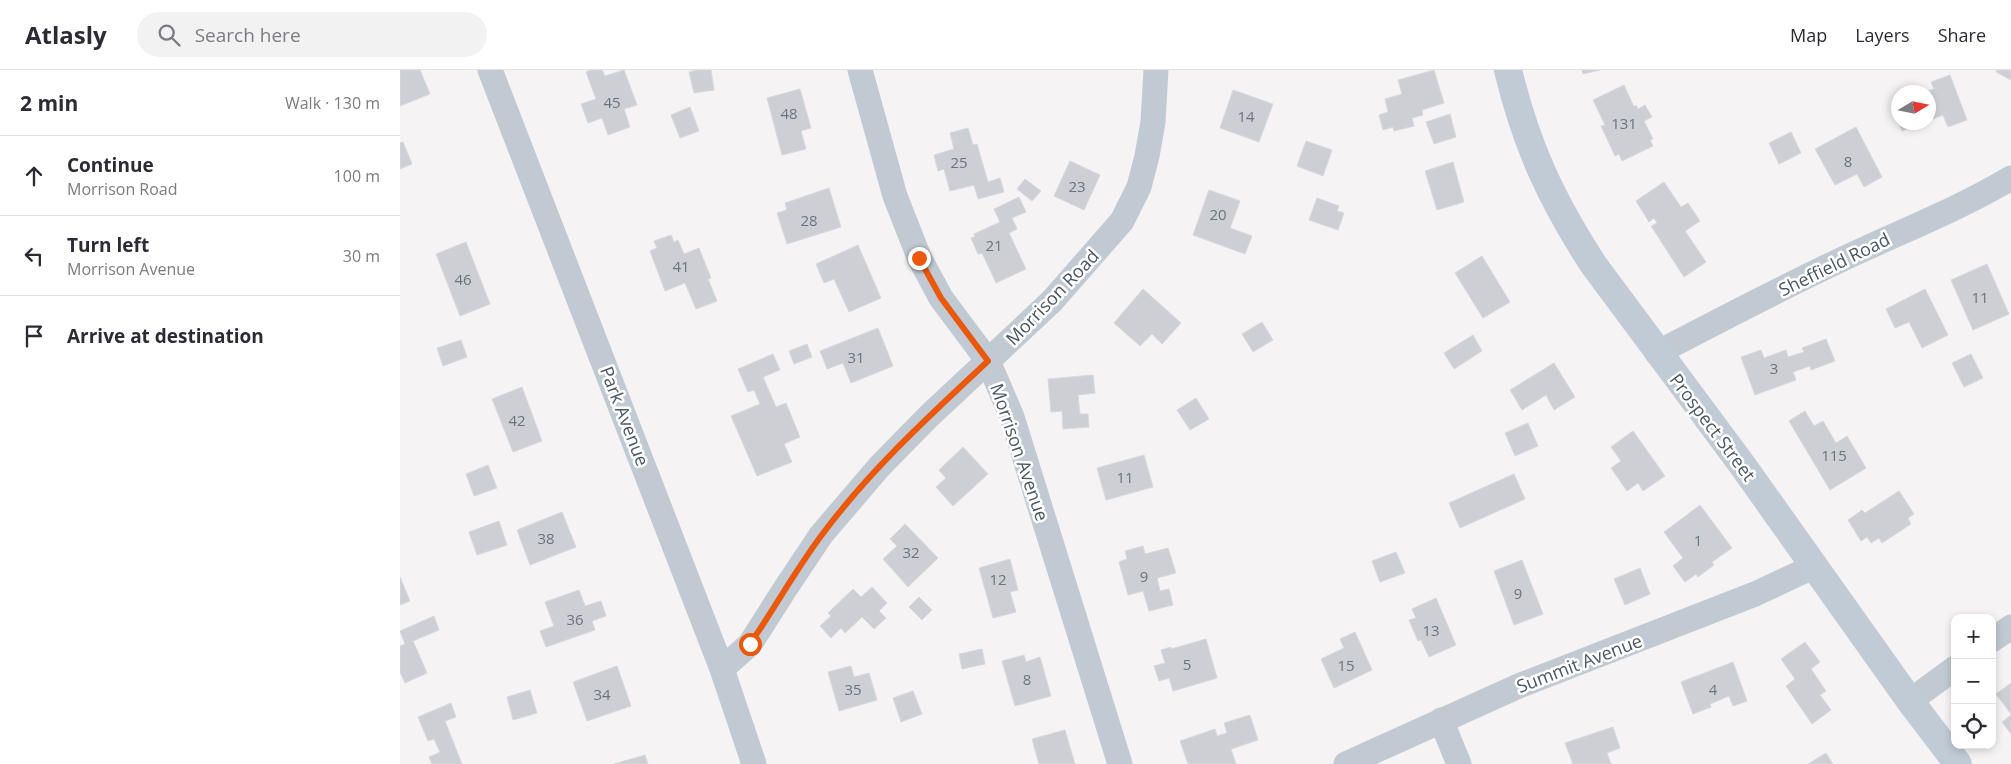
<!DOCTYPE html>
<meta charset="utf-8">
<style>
:root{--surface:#fff;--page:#f2f2f3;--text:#2b2b33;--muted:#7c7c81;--line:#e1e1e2}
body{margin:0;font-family:"Open Sans",sans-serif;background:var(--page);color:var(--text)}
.controls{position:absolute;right:15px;bottom:15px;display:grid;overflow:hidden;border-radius:10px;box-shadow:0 2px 8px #0003}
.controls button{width:45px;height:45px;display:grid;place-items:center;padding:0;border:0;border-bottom:1px solid var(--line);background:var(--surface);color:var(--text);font:25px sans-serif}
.compass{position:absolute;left:1491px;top:15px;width:45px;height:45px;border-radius:50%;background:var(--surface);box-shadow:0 2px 8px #0003;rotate:80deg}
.stop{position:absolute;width:15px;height:15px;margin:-11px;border:4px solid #ea580c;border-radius:50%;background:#fff}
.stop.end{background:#ea580c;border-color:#fff;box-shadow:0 1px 5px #0008}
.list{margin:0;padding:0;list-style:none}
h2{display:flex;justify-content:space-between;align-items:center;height:65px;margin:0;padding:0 20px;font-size:21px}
h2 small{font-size:16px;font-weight:400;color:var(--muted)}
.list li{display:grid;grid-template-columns:32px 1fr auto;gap:15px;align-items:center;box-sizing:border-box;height:80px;padding:0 20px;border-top:1px solid var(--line)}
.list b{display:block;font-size:19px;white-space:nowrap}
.list p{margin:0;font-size:16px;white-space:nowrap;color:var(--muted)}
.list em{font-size:16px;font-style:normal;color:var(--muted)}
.icon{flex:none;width:28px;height:28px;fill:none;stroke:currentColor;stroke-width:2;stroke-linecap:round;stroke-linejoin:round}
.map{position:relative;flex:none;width:1611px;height:694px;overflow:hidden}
header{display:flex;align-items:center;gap:30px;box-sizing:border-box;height:70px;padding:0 25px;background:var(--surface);border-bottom:1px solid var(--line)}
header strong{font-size:24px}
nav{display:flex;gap:28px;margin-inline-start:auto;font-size:18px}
.search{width:350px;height:45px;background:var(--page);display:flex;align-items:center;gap:12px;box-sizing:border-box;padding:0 18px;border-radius:28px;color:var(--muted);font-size:19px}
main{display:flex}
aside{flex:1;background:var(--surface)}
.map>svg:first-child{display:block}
.building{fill:#cdcfd5;stroke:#d7d9de}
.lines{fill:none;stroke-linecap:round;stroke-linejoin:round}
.street{stroke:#c1cad2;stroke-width:25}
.secondary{stroke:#c1cbd6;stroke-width:28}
.route{stroke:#ea580c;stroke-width:6}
.labels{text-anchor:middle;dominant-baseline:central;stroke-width:5;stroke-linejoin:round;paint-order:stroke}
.number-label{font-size:15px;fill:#6b747e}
.street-label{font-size:18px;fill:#4a5661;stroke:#fff}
</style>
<header>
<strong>Atlasly</strong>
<div class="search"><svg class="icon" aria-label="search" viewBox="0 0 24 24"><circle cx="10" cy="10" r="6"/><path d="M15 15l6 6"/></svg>Search here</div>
<nav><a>Map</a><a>Layers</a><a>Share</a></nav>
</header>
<main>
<aside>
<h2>2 min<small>Walk · 130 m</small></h2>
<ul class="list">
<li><svg class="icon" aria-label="ahead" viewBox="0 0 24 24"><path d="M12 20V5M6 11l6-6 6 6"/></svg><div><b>Continue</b><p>Morrison Road</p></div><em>100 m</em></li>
<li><svg class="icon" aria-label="left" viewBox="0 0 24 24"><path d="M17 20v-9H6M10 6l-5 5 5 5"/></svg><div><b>Turn left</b><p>Morrison Avenue</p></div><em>30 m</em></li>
<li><svg class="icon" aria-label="arrive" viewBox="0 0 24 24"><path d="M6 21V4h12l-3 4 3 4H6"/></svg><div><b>Arrive at destination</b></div></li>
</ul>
</aside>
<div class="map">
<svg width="1611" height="694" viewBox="0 0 1611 694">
<rect width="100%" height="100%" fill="#f5f3f3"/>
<g class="building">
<polygon points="0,0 20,0 30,24 0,36"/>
<polygon points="190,0 202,0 205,6 224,0 237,35 224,39 230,57 208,65 202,48 188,53 181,34 196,29 186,2"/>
<polygon points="298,0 311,0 314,20 294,23 289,2"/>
<polygon points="1034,0 1044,33 1022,40 1023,45 1012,48 1014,56 994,61 993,57 983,60 979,45 988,42 985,29 1002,24 998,10"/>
<polygon points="1182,0 1200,0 1183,4"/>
<polygon points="1597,0 1611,0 1611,10 1596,2"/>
<polygon points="1550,5 1567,50 1548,57 1543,45 1528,51 1528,22 1524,22 1534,19 1531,12"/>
<polygon points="1224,15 1234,37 1236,35 1238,39 1245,35 1252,47 1244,51 1253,69 1250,70 1253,76 1222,91 1219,84 1215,86 1201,56 1205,55 1193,30"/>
<polygon points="400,19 411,58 401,61 406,79 382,85 367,28"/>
<polygon points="833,20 873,34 859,72 820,58"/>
<polygon points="1498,32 1498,52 1524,52 1502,61 1491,35"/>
<polygon points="290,37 299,61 280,68 271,45"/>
<polygon points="1050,44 1056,67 1034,74 1026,52"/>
<polygon points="1456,57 1482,107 1464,117 1457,104 1435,115 1415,79"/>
<polygon points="568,58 573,75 577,74 588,112 600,108 604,122 578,129 574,115 550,121 544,99 538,101 534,85 554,79 550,63"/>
<polygon points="1391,62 1401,83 1379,94 1369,73"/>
<polygon points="906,71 932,80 923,106 897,96"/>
<polygon points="3,72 12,94 0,99 0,73"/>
<polygon points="670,91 700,105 684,140 654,126"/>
<polygon points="1053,92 1064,132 1037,140 1025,101"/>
<polygon points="625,109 641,121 632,131 617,119"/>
<polygon points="1264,112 1281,137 1288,133 1300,151 1285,161 1306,192 1284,207 1251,156 1257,153 1254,148 1249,152 1236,131"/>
<polygon points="429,118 441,157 387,174 377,143 387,140 385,133"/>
<polygon points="809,120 840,131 830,158 852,166 845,184 793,165"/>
<polygon points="619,127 626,142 612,148 617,159 609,163 626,199 596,213 582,183 578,184 571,168 575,167 574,164 600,152 594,139"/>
<polygon points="917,128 939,136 937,141 944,143 938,160 909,150"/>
<polygon points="271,165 274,172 278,170 284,184 299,178 311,208 308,209 317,231 296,239 285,213 265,221 250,181 257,178 254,171"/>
<polygon points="66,172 90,234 60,246 36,184"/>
<polygon points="458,175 481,228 449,242 434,209 424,213 416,194"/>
<polygon points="1082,186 1110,232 1083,248 1055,203"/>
<polygon points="1587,194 1609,244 1573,260 1551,210"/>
<polygon points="743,219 781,253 762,274 752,264 740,276 714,253"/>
<polygon points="1525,219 1548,265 1522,278 1509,252 1495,258 1486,239"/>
<polygon points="862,252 873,270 853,282 842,264"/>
<polygon points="478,258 493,296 451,313 443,293 427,299 420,281"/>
<polygon points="1073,265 1082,281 1054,299 1044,283"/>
<polygon points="1426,269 1435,291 1411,300 1410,296 1393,302 1396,310 1355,325 1341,287 1361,280 1364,288 1386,280 1388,287 1404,282 1402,278"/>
<polygon points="61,270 67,287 43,296 37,278"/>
<polygon points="407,274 412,287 394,294 389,281"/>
<polygon points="373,284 380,300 363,307 376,337 386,333 400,367 384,374 392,392 357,406 331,346 360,334 354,320 348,322 338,299"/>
<polygon points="1571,284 1583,308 1564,317 1552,293"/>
<polygon points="1154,293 1175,327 1154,340 1146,325 1122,340 1110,320"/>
<polygon points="693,305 695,323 678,325 680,344 688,344 689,357 663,359 662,341 651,342 648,309"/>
<polygon points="122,317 142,371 113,382 92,329"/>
<polygon points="796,328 809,349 790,360 777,340"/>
<polygon points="1405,341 1414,356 1423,351 1436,373 1447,366 1466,398 1430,420 1389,351"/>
<polygon points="1128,353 1138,376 1115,386 1105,363"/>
<polygon points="1233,361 1265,406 1243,421 1238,413 1227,421 1211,398 1221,391 1211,377"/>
<polygon points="563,377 588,404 553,436 536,417 546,408 539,400"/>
<polygon points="744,385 753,417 706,430 697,398"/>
<polygon points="88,395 97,418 74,426 66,404"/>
<polygon points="1114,404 1125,429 1060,458 1049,433"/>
<polygon points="1499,421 1514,444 1508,448 1511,454 1482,473 1479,468 1471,473 1467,467 1461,471 1448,450 1462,440 1465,443"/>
<polygon points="1300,435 1332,478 1312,492 1314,495 1298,507 1296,504 1285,512 1273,496 1283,488 1264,462"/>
<polygon points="162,442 176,477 130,495 117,460"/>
<polygon points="99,451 107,475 77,485 69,462"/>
<polygon points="505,454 538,488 508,517 483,489 497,476 490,469"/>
<polygon points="743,476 745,484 768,478 776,503 757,508 760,521 769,519 773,535 749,541 743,521 728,525 719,492 727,489 725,481"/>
<polygon points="996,482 1005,503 980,512 972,491"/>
<polygon points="610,489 618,520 610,522 616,542 593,548 579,498"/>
<polygon points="1122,490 1143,544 1114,555 1094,501"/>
<polygon points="1240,498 1250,524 1225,535 1214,509"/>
<polygon points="0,507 10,531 0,535"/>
<polygon points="472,517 487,533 479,541 486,548 474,559 462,547 445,563 441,558 431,568 420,556 431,546 428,543 453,519 461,527"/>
<polygon points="179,520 185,536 201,531 206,546 192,551 195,560 146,577 140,561 154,556 145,532"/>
<polygon points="519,527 532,540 522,550 509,537"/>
<polygon points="1036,528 1056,575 1029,587 1021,570 1018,571 1009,550 1016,548 1012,539"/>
<polygon points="34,546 39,560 13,571 27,603 5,613 0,602 0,576 5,574 0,561"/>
<polygon points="955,562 972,600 934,618 921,589 944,578 940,569"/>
<polygon points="806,569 817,608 773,621 769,608 759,611 754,596 765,593 761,580 771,577 771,579"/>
<polygon points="1405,572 1420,592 1411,599 1426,621 1420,625 1431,640 1412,654 1386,616 1395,609 1381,589"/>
<polygon points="582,579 585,594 562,599 559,584"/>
<polygon points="624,585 626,592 640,587 651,626 615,636 602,591"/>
<polygon points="1333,592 1347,631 1333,636 1329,626 1310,634 1311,637 1293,644 1281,612"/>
<polygon points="217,596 231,636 187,651 173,612"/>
<polygon points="451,596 454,607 469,603 477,630 439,641 428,602"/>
<polygon points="1611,613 1611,644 1596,624"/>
<polygon points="130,620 137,643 113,650 107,627"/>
<polygon points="513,621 522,644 501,652 493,628"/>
<polygon points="51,633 56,647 45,651 62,694 32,694 29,687 40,682 34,669 28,671 18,647"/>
<polygon points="850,645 858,670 831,679 836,694 788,694 780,671 815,659 817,666 827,663 824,653"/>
<polygon points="1611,645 1611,664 1602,652"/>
<polygon points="1213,657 1220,678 1207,683 1211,694 1173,694 1165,673"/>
<polygon points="665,660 675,694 639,694 632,669"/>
<polygon points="1426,683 1433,694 1408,694"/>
<polygon points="245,685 248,694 214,694"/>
</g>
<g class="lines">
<g class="street">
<polyline points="90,0 322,599 354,694"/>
<polyline points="460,0 495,126 519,187 541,228 588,291 612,347 720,694"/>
<path d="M 1257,283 C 1320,250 1383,217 1447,187 C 1502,161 1559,139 1611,108"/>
<polyline points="1592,570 1611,557"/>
<polyline points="322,599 350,574 385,519 421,465 479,397 529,346 652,231 722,151 739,117 747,86 753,52 756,0"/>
<polyline points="1510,631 1555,598"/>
<polyline points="1041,650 1059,694"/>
<polyline points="946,694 1121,615 1355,524 1415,496"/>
</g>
<path class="secondary" d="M 1108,0 C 1126,75 1151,129 1193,194 L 1343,396 L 1510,631 L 1558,694"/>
</g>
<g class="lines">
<path class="route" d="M 350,574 C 374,539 395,501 421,466 C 469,401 529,346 588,291 L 541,228 L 519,188"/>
</g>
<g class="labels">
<g class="number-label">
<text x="212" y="32">45</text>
<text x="389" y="43">48</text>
<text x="846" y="46">14</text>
<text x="1224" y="53">131</text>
<text x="1448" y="91">8</text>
<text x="559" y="92">25</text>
<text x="677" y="116">23</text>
<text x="818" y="144">20</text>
<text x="409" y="150">28</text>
<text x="594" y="175">21</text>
<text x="281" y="196">41</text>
<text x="63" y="209">46</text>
<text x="1580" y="227">11</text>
<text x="456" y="287">31</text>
<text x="1374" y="298">3</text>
<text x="117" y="350">42</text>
<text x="1434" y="385">115</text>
<text x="725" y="407">11</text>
<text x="146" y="468">38</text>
<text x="1298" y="470">1</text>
<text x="511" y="482">32</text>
<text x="744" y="506">9</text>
<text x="598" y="509">12</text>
<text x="1118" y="523">9</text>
<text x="175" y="549">36</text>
<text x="1031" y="560">13</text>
<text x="787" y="594">5</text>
<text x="946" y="595">15</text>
<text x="627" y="609">8</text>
<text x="453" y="619">35</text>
<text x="1313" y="619">4</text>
<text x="202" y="624">34</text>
</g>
<g class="street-label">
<text transform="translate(1434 194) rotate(-26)">Sheffield Road</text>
<text transform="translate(652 227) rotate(-46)">Morrison Road</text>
<text transform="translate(225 346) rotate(69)">Park Avenue</text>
<text transform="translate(1313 357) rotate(53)">Prospect Street</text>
<text transform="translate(620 382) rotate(71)">Morrison Avenue</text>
<text transform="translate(1179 593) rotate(-21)">Summit Avenue</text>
</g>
</g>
</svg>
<div class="controls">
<button>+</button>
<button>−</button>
<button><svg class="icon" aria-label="locate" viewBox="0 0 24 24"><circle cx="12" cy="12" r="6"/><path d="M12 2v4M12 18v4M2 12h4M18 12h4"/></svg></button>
</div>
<svg class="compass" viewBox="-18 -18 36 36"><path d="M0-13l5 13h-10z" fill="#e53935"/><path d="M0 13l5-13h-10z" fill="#7c7c81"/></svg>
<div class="stop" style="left:350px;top:574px"></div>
<div class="stop end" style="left:519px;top:188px"></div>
</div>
</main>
